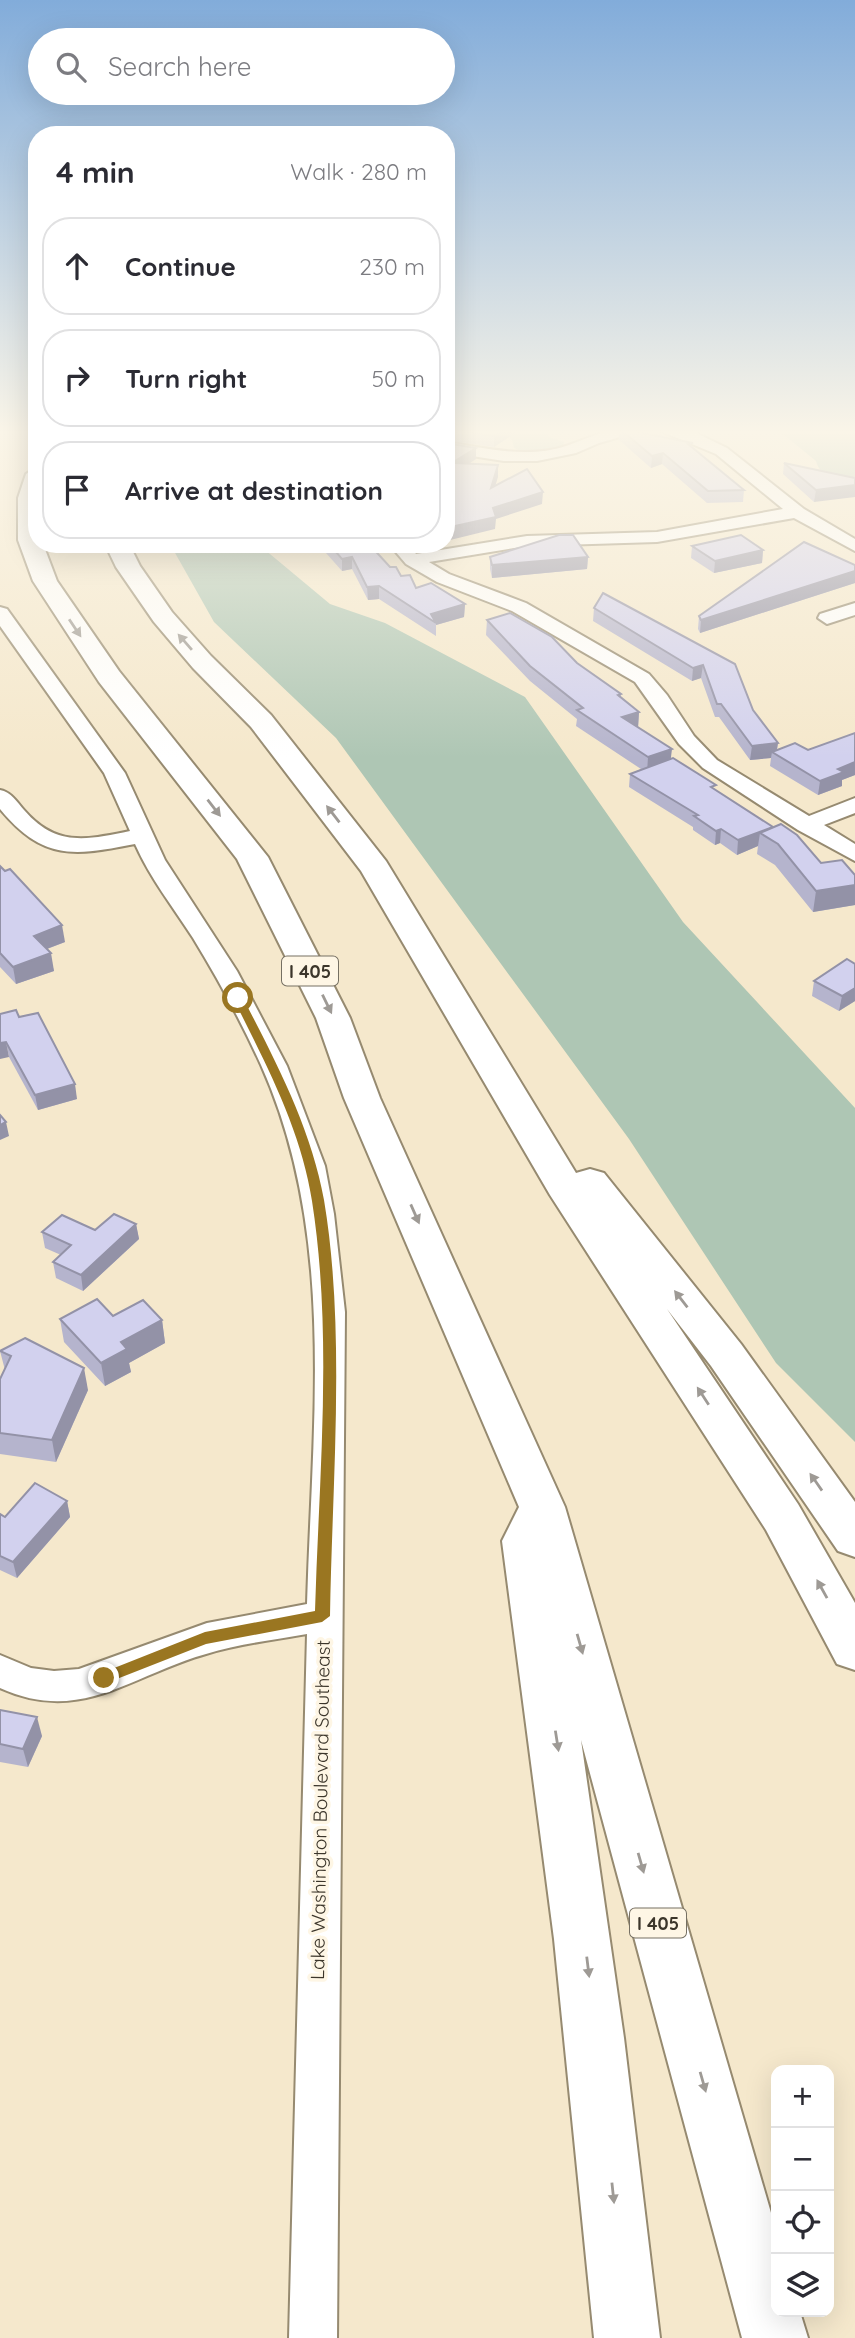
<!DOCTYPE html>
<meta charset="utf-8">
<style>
:root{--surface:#fff;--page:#f2f2f3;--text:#2b2b33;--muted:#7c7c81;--line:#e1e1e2}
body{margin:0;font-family:Quicksand,sans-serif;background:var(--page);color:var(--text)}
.controls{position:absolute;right:21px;bottom:21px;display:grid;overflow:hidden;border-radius:14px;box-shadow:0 7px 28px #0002}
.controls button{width:63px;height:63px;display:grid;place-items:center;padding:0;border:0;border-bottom:2px solid var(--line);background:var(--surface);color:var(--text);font:35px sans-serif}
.stop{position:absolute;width:21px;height:21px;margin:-16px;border:5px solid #9a7621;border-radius:50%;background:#fff}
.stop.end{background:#9a7621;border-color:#fff;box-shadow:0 2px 7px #0008}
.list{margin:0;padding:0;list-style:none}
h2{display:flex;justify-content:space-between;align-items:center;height:91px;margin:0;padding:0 28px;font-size:30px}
h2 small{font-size:23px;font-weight:400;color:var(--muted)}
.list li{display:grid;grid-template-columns:46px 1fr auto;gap:21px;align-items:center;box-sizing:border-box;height:98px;margin:0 14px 14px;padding:0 14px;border:2px solid var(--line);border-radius:28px}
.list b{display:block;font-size:26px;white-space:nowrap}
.list em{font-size:23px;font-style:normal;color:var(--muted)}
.icon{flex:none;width:38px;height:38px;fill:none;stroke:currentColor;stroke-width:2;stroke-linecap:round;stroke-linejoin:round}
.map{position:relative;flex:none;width:855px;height:2338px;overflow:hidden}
.search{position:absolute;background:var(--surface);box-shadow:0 7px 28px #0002;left:28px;top:28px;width:427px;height:77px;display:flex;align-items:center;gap:18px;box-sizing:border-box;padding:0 24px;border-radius:38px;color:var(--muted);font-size:26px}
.panel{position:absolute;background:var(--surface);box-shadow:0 7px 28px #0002;left:28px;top:126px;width:427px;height:427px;border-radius:28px}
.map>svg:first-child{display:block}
.green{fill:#aec6b4}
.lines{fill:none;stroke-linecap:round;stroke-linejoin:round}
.minor-casing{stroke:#968a70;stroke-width:4}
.highway-casing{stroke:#968a70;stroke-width:4}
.minor{fill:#fff;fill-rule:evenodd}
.highway{fill:#fff;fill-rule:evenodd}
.wall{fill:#b5b4cd}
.shaded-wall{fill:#9392a7}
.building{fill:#d2d1ee;stroke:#9392a7;stroke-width:2}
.oneway{fill:#9e9a95}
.route{fill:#9a7621}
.labels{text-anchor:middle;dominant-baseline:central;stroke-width:7;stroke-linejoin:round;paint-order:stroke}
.shield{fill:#fef6e5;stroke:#767063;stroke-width:2}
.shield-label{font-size:18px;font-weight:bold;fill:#3c362b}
.street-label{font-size:19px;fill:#3c362b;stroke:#fef6e5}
</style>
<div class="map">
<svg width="855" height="2338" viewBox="0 0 855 2338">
<rect width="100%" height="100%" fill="#f5e8cc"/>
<g class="green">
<path d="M 497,430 L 545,430 L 549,437 L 564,442 L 563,449 C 546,453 531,457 514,448 C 513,437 507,433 497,430 Z"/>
<path d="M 778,430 L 855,430 L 855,496 C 842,488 820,477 816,461 Z"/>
<polygon points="170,544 258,544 330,604 385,623 525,697 683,922 855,1108 855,1442 776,1363 629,1139 336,738 214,622"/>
</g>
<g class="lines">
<defs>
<g id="minor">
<path d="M 613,430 L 644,430 L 599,443 L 576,453 L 537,461 L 504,461 L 446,452 L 446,442 C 485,448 528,459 566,446 C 583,440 596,434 613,430 Z"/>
<polygon points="658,430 692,431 727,448 804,509 855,539 855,551 794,518 657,542 527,546 429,562 449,574 526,603 649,674 667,695 694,736 717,760 809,816 855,798 855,813 824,825 855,844 855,861 798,830 703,768 679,744 635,682 512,611 437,582 406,564 389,544 408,544 416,554 527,536 657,532 783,509 716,454"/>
<polygon points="855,603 855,615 827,624 818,618 820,614"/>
<path d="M 0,607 L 7,609 L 125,773 L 165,860 L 237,971 L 287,1066 L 325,1166 L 334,1214 L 345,1312 L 337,2338 L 289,2338 L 307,1634 C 273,1640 238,1644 206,1654 C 131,1675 81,1725 0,1688 L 0,1655 L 31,1668 L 54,1671 L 79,1669 L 207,1623 L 307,1604 C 312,1424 337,1234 261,1065 C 241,1021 218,979 193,938 C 173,907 150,878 135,844 C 74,856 43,861 0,809 L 0,790 C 11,792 17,802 24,810 C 56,847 86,840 130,831 L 104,773 L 0,626 Z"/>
</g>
<g id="highway">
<polygon points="37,467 37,544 43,544 57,581 119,671 268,857 350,1018 380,1098 565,1507 776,2230 776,2312 800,2312 808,2338 742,2338 581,1740 624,2038 660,2338 594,2338 554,1939 502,1541 519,1507 344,1098 316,1018 237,859 99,682 33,581 18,540 18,498 26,474"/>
<polygon points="105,544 129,544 140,566 172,612 211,656 271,715 386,861 576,1173 590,1169 604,1173 741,1344 855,1502 855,1557 838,1551 711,1366 667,1309 798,1504 855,1603 855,1670 837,1664 766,1530 550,1195 361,871 251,727 193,668 154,622 116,567"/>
</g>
</defs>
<use href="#minor" class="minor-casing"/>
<use href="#highway" class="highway-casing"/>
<use href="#minor" class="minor"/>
<use href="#highway" class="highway"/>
</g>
<g class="wall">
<polygon points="446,430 520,430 494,447 446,440"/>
<polygon points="619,430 628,430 692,448 744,490 743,502 707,503 662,464 651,468 619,440"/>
<polygon points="784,463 855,478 814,502 783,474"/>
<polygon points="318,544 369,544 390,567 416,588 465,604 464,617 436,625 436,636 379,599 368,600 352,569 342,571"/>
<polygon points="692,546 763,550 762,563 714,573 691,558"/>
<polygon points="490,557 588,557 587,569 492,578 490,569"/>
<polygon points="855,565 855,583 700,633 698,629 699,616"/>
<polygon points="594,608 735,664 753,710 778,743 777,750 808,750 855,733 855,775 842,780 842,786 818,795 770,766 771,758 750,760 719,717 715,717 701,678 692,681 593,621"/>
<polygon points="487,620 577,663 621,694 621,697 639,712 638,727 671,759 821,863 855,875 855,905 813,912 775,865 757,854 758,846 737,855 720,843 715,845 693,830 693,827 629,787 630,774 641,769 576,726 577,719 530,681 486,635"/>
<polygon points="0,866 65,942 47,949 54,971 16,984 0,967"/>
<polygon points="855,964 855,1001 839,1011 812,996 814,981"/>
<polygon points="0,1014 19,1017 77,1099 38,1110 9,1057"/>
<polygon points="136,1224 139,1239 83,1291 56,1278 53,1262 61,1255 45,1248 42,1232 95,1230"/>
<polygon points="113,1316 162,1320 165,1343 129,1363 131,1372 105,1386 64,1342 60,1319"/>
<polygon points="0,1351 88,1390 56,1462 0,1454 0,1379 5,1370"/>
<polygon points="67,1501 70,1517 17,1578 0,1570 0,1514 5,1517"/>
<polygon points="0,1710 42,1736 28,1767 0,1762"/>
</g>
<g class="shaded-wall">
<polygon points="503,430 520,430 494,447 494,436"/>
<polygon points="562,430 573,430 562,433"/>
<polygon points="476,448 476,459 452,475 452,463"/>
<polygon points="663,453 662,464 651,468 652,456"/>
<polygon points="498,465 498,477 491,500 491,488"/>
<polygon points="855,485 855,497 814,502 816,490"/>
<polygon points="543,492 542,504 496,519 495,529 446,541 446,528 493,508"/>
<polygon points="763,550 762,563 714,573 715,561"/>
<polygon points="352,557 352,569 342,571 342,559"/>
<polygon points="588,557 587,569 492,578 492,565"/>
<polygon points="855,571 855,583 700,633 701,620"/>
<polygon points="379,586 379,599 368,600 367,587"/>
<polygon points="465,604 464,617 436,625 436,623 431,614"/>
<polygon points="703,665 701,678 692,681 693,668"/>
<polygon points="639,712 638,728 622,717"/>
<polygon points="778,743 776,754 772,752 771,758 750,760 752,746"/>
<polygon points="672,749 670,765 647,773 648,757"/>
<polygon points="855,762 855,775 842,780 842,786 818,795 820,781 838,769"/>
<polygon points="773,827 760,833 758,846 737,855 738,840"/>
<polygon points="721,829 720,843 715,845 716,831"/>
<polygon points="855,885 855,905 813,912 816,891"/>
<polygon points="62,925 65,942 36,953 34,936"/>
<polygon points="51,953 54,971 16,984 13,967"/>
<polygon points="855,988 855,1001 839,1011 842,996"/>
<polygon points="6,1042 9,1057 0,1059 0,1043"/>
<polygon points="75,1084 77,1099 38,1110 35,1095"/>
<polygon points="6,1122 9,1136 0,1140 0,1125"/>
<polygon points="136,1224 139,1239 83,1291 81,1275"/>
<polygon points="162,1320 165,1343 129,1363 131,1372 105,1386 101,1363 121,1342"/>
<polygon points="84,1368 88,1390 56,1462 52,1440"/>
<polygon points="67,1501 70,1517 17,1578 13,1562"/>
<polygon points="37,1717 42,1736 28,1767 23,1749"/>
</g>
<g class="building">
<polygon points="456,430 503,430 494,436"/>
<polygon points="621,430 628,430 693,443 688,444 744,490 708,491 663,453 652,456"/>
<polygon points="446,443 476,448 452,463 498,465 491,488 527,469 543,492 493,508 496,517 446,528"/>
<polygon points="784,463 855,478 855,485 816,490"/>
<polygon points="559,535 573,535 588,557 492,565 490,557"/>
<polygon points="741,535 763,550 715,561 692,546"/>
<polygon points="804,542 855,565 855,571 701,620 699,616"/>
<polygon points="329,544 369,544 390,567 396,567 401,576 410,575 416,588 431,583 465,604 431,614 436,623 379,586 367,587 352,557 342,559"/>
<polygon points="603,593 735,664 753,710 778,743 752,746 721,704 717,704 703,665 693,668 594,608"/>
<polygon points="510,613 552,637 577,663 621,694 618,695 639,712 622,717 672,749 648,757 577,710 583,708 530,666 487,620"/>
<polygon points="855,733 855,762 838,769 844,772 820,781 772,752 795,743 808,750"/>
<polygon points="673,758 716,785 711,787 773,827 738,840 721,829 716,831 694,816 698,815 630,774"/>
<polygon points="781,824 797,835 821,863 842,860 855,875 855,885 816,891 778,844 760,833"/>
<polygon points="0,866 5,871 10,869 62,925 34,936 51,953 13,967 0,953"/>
<polygon points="847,959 855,964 855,988 842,996 814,981"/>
<polygon points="16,1010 19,1017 38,1013 75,1084 35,1095 6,1042 0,1043 0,1014"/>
<polygon points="0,1115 6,1122 0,1125"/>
<polygon points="114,1214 136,1224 81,1275 53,1262 71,1245 42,1232 62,1215 95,1230"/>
<polygon points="97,1299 113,1316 143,1300 162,1320 121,1342 127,1349 101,1363 60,1319"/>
<polygon points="25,1338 84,1368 52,1440 0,1433 0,1379 11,1356 0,1351"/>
<polygon points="35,1483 67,1501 13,1562 0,1556 0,1514 5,1517"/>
<polygon points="0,1710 37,1717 23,1749 0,1744"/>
</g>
<defs><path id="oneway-solid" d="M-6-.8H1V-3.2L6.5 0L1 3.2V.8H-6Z" transform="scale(1.75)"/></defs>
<g class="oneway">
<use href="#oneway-solid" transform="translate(75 628) rotate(56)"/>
<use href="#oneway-solid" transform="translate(185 642) rotate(-131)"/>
<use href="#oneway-solid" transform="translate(214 808) rotate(52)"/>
<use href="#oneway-solid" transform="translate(333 814) rotate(-128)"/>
<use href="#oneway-solid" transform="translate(327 1004) rotate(64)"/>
<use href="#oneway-solid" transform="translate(415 1214) rotate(66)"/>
<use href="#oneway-solid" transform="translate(681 1299) rotate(-128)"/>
<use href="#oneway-solid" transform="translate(703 1396) rotate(-123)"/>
<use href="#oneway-solid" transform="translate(816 1482) rotate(-125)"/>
<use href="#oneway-solid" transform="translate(822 1589) rotate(-119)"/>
<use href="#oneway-solid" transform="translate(580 1644) rotate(74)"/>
<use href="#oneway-solid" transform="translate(557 1741) rotate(81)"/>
<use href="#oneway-solid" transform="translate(641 1863) rotate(74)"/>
<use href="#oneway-solid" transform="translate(588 1967) rotate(83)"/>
<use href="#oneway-solid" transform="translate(703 2082) rotate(74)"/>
<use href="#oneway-solid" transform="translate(613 2193) rotate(84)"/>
</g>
<linearGradient id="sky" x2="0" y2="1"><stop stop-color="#82acda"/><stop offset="0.57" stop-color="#faf5e8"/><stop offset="1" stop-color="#faf5e8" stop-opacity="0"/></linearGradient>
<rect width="855" height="758" fill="url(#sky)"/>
<path class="route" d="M 238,995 L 243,998 C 276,1062 311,1128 324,1200 C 346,1331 332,1482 330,1616 L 322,1622 L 206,1644 L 104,1684 L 97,1678 L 99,1674 L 205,1632 L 315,1611 C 319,1475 333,1335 312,1201 C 301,1129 265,1062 233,998 Z"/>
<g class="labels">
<g class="shield">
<rect x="282" y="956.5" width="56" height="29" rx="5"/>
<rect x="630" y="1908.5" width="56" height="29" rx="5"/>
</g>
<g class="shield-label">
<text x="310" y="971">I 405</text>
<text x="658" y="1923">I 405</text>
</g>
<g class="street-label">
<text transform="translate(320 1810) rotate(-89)">Lake Washington Boulevard Southeast</text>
</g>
</g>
</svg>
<div class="controls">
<button>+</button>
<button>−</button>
<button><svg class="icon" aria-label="locate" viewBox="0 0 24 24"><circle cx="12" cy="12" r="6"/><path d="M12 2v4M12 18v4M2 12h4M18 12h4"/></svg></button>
<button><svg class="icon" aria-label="layers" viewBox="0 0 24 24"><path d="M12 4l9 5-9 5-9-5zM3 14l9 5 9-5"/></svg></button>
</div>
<div class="stop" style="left:238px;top:998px"></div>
<div class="stop end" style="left:104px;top:1678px"></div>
<div class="search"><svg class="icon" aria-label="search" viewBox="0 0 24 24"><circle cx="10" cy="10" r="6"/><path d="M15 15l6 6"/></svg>Search here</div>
<section class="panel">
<h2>4 min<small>Walk · 280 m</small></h2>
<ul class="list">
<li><svg class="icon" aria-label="ahead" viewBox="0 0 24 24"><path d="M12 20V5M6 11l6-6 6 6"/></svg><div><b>Continue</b></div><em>230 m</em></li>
<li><svg class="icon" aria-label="right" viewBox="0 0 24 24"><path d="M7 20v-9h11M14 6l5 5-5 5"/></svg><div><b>Turn right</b></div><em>50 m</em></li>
<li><svg class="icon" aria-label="arrive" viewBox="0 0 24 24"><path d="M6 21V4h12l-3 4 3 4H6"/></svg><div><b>Arrive at destination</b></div></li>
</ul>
</section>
</div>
